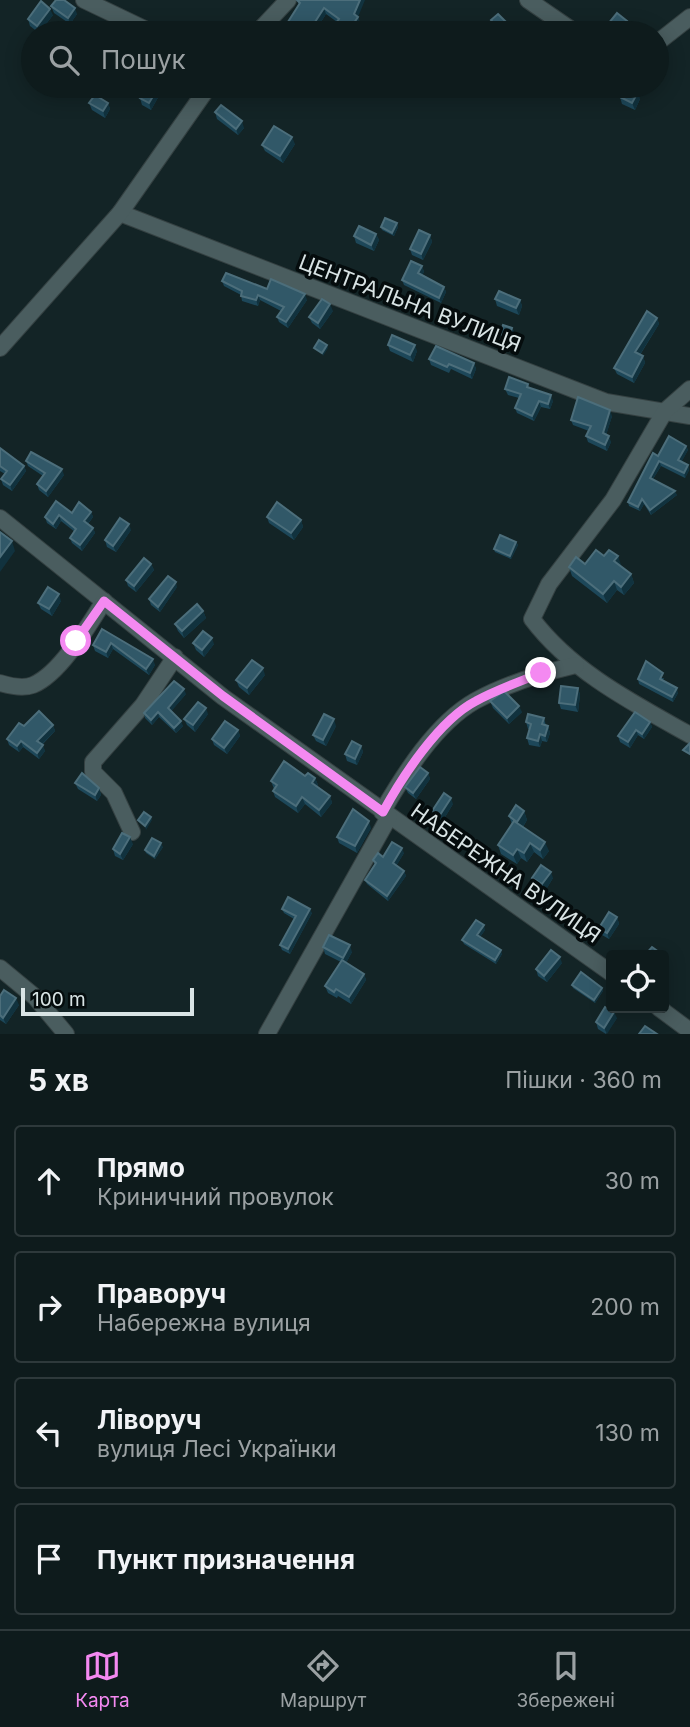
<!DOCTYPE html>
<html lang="uk">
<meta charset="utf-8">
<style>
:root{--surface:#0e1b1c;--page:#172425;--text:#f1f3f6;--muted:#9ba1a3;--line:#2e393b;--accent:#f489f1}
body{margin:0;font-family:Inter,sans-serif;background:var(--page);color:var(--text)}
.controls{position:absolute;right:21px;bottom:21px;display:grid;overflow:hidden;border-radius:7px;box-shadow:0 4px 18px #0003}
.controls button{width:63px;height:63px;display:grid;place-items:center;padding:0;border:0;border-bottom:2px solid var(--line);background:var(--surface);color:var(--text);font:35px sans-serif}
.scale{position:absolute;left:21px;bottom:18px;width:173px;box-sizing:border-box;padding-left:7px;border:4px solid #d9e4e5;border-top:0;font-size:19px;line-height:24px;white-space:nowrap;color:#d9e4e5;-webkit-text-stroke:5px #050c0d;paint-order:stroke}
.stop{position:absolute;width:21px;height:21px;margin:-16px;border:5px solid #f489f1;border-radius:50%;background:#fff}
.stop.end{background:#f489f1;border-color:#fff;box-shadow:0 2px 7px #0008}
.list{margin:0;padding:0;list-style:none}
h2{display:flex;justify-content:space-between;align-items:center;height:91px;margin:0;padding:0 28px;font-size:30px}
h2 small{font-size:23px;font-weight:400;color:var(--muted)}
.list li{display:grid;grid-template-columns:46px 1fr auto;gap:21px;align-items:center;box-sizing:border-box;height:112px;margin:0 14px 14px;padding:0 14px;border:2px solid var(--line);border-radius:7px}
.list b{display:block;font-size:26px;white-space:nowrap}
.list p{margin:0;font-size:23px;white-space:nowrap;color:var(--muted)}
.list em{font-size:23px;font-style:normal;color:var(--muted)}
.icon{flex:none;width:38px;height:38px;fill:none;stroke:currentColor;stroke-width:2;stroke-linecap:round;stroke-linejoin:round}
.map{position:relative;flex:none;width:690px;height:1034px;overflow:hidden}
.search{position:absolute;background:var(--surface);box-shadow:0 4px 18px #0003;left:21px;right:21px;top:21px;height:77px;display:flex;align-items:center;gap:18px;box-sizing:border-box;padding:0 24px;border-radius:38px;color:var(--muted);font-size:26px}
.sheet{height:595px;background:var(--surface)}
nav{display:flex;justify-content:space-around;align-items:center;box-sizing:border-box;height:98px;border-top:2px solid var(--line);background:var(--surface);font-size:19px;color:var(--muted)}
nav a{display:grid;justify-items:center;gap:4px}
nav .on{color:var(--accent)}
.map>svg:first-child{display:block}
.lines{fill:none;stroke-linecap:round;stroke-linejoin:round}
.minor-casing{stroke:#354142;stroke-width:18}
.minor{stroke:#4a5d5f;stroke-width:16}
.wall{fill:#1d4759}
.shaded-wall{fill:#11323e}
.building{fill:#315868;stroke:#4c6e7b;stroke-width:2}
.route{stroke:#f489f1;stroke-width:9}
.labels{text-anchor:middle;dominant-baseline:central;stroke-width:7;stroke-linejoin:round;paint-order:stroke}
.street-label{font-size:21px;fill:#d9e4e5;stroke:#050c0d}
</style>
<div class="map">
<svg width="690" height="1034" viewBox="0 0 690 1034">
<rect width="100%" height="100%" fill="#132426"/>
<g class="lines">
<defs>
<g id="minor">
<polyline points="84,0 153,33"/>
<polyline points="528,0 576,33"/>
<polyline points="257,33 288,0"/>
<polyline points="657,43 690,17"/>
<polyline points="120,213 606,402 690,416"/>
<polyline points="0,348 120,213 209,86"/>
<path d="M 690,389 L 665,411 L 613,500 L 549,584 L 532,619 C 572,672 633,703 690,735"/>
<polyline points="0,518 223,697 611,973"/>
<path d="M 0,683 C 10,686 23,689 33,685 C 60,674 89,625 104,601"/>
<path d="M 382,812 C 404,774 436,723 475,701 C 506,684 542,673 576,665"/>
<polyline points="132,832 114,793 93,772 93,762 143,705 175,657"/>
<polyline points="0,968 35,997 66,1034"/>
<polyline points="659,1008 690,1031"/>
<polyline points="267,1034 389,817"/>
</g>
</defs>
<use href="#minor" class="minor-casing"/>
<use href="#minor" class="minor"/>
</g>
<g class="wall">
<polygon points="297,0 358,17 360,23 353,33 341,33 337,31 335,24 337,22 326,14 314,33 299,33 290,28 288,22 299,5"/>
<polygon points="51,6 77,14 70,24 54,13"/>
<polygon points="53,15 39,33 30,26 28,19"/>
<polygon points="491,20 509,25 511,32 510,33 499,33 493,27"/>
<polygon points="627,21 629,27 625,33 615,33 611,30 608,24"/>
<polygon points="158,88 160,94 151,110 142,105 140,98"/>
<polygon points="620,97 640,99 635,110 622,104"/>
<polygon points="89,103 108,103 110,109 105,118 92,110"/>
<polygon points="215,112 244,128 238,135 217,119"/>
<polygon points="295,144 283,163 265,151 262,145"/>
<polygon points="397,223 398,227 394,236 382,230 381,227"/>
<polygon points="376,234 379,240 374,251 356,243 354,236"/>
<polygon points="430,235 432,242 423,260 412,255 410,249"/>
<polygon points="422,266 424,272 422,275 444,287 446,292 441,303 404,285 402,280"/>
<polygon points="222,281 267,289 307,300 288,328 279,322 277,317 281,311 260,300 258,306 242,301 241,295 224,286"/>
<polygon points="495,299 520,300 522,306 519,315 497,306"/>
<polygon points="333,311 320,329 312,323 309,317"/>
<polygon points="657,318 659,324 640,355 643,356 645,363 634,383 617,374 614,368"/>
<polygon points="514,331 510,340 501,337 500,334"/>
<polygon points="388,345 417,351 413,362 390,351"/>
<polygon points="429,359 474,363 476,369 472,379 451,369 449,373 431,365"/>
<polygon points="528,384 529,388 553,401 550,409 541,407 534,421 517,413 515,408 519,398 508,395 505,389"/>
<polygon points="612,416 606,435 611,442 607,451 588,442 586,436 589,431 573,425 571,420"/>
<polygon points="686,446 688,450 681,462 688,465 689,470 685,478 661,466 653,479 677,495 651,515 644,504 640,511 629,506 628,502 658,456"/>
<polygon points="0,448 24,466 26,471 12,491 3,485 1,479 5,474 0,471"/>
<polygon points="26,461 64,475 48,497 39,490 37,484 43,476 28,466"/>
<polygon points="91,512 93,517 88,524 93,528 95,533 82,551 72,543 70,538 75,532 61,521 56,529 47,523 45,517 72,513"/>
<polygon points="267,517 301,520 303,527 294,540 269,523"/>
<polygon points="131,530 116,552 107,547 105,540"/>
<polygon points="516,542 518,545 511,559 495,552 494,549"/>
<polygon points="604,556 618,556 620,566 631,574 634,583 624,595 617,590 607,603 572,576 569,567 585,564"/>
<polygon points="151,564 154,570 136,592 128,586 126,580"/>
<polygon points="177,587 160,612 151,605 149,599"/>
<polygon points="61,601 52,616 41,609 38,603"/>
<polygon points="203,611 206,618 184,638 178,631 175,624"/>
<polygon points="102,629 155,665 149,675 113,649 108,658 95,651 93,645"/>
<polygon points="193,643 214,644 204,657 196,650"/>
<polygon points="265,675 249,695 239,687 236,680"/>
<polygon points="664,678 663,680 678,693 673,702 639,684 638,679"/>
<polygon points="578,688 580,695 578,712 561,709 559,703"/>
<polygon points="186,694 171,711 183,726 176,733 159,717 152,725 145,718 144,713"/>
<polygon points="490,701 522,712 509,724 493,708"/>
<polygon points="208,714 195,732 187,725 184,719"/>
<polygon points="544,718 546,726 548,726 550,733 547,742 542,741 540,747 529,745 527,738 529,729 528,729 526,722"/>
<polygon points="650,722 652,727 644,739 638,735 630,748 620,742 618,736"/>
<polygon points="53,725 55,731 42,745 45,751 39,759 23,747 19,752 9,745 7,739 24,726"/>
<polygon points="336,726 326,746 316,741 313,735"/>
<polygon points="238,730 240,736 227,754 214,745 212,739"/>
<polygon points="361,746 363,752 357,765 347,761 345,754"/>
<polygon points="428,773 430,779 416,799 408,793 405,787"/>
<polygon points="305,776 315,778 318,785 317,786 330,796 332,803 321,817 305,804 298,813 275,797 273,791 274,789 271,781"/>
<polygon points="75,783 99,788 101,795 97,801 78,789"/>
<polygon points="453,804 442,822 435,817 432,811"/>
<polygon points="524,811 527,820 523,827 549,851 543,859 534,852 527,862 521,858 517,864 501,854 498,845 512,824 509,816"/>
<polygon points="371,828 357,853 339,843 337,837"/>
<polygon points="133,844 123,860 115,856 113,849"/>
<polygon points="163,847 155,859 146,853 145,850"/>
<polygon points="404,853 396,866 404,871 406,876 388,901 367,884 365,880 375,865 373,860 383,857"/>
<polygon points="532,878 553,878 545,891 535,884"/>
<polygon points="282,909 312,913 290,954 282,950 280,945 294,919 284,913"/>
<polygon points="617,917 619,924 609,939 602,935 599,928"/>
<polygon points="485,930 480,937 502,954 496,964 464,944 462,940"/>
<polygon points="323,947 352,952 346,963 364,974 366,980 351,1004 338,996 337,998 328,993 325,986 341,962 325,954"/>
<polygon points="562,963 547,982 538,976 536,969"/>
<polygon points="572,985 602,988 603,991 595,1003 573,988"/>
<polygon points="0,996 19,1005 6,1024 0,1020"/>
<polygon points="617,1018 606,1034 598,1029 596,1022"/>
</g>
<g class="shaded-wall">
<polygon points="360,0 365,0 358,17 360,23 353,33 347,33"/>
<polygon points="75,8 77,14 70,24 68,18"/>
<polygon points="324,8 326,14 314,33 308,33"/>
<polygon points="50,9 53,15 39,33 37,26"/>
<polygon points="627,21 629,27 625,33 619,33 619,32"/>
<polygon points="509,25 511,32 510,33 502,33 502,32"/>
<polygon points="158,88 160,94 151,110 149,103"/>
<polygon points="638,92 640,99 635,110 632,103"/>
<polygon points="108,103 110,109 105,118 103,111"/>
<polygon points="242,121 244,128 238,135 236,129"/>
<polygon points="292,137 295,144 283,163 280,156"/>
<polygon points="397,223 398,227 394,236 392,233"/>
<polygon points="376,234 379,240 374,251 371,245"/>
<polygon points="430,235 432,242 423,260 421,254"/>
<polygon points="422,266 424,272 420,279 418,273"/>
<polygon points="444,287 446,292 441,303 439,298"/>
<polygon points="305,294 307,300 288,328 286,322"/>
<polygon points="258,295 260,300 258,306 256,300"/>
<polygon points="520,300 522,306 519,315 516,308"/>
<polygon points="330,304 333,311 320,329 318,323"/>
<polygon points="657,318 659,324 637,359 635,352"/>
<polygon points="512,328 514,331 510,340 509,337"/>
<polygon points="327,345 328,348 323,356 322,353"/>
<polygon points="415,345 417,351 413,362 410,355"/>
<polygon points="643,356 645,363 634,383 632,377"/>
<polygon points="474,363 476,369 472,379 470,373"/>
<polygon points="551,395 553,401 550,409 548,404"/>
<polygon points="539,401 541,407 534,421 532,416"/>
<polygon points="610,410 612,416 605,439 603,433"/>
<polygon points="609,436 611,442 607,451 605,445"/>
<polygon points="686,446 688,450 680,465 678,460"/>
<polygon points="659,461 661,466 651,482 650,478"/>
<polygon points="688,465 689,470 685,478 684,473"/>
<polygon points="24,466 26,471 12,491 10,485"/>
<polygon points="62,469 64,475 48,497 46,491"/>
<polygon points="675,491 677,495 651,515 650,510"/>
<polygon points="642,499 644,504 640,511 638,507"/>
<polygon points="91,512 93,517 86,526 84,521"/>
<polygon points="59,515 61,521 56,529 53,524"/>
<polygon points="301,520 303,527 294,540 291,533"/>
<polygon points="129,524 131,530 116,552 113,546"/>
<polygon points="93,528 95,533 82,551 80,545"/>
<polygon points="12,541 15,551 0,572 0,557"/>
<polygon points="516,542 518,545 511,559 510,556"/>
<polygon points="618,556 621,565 617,570 614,561"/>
<polygon points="151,564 154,570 136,592 134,586"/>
<polygon points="631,574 634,583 624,595 621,587"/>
<polygon points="614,581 617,590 607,603 603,594"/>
<polygon points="176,582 177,587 160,612 158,607"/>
<polygon points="59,594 61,601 52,616 49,609"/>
<polygon points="203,611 206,618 184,638 182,631"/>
<polygon points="212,638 214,644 204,657 202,650"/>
<polygon points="111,643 113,649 108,658 106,652"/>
<polygon points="153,659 155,665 149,675 146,669"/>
<polygon points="263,668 265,675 249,695 247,688"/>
<polygon points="578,688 580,695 578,712 575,705"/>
<polygon points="677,688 678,693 673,702 672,697"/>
<polygon points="184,689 186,694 170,713 168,708"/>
<polygon points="519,706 522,712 509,724 507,718"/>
<polygon points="206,708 208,714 195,732 193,725"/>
<polygon points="158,712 159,717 152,725 151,720"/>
<polygon points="334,719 336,726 326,746 323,740"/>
<polygon points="181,721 183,726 176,733 174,728"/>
<polygon points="650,722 652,727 644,739 642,734"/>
<polygon points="53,725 55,731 39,747 37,741"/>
<polygon points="548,726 550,733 547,742 545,736"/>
<polygon points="238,730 240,736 227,754 224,748"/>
<polygon points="636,730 638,735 630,748 628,742"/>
<polygon points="540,734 542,741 540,747 538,741"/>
<polygon points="21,741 23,747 19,752 17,746"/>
<polygon points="43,745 45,751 39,759 37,753"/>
<polygon points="361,746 363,752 357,765 355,759"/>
<polygon points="428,773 430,779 416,799 413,793"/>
<polygon points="315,778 318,785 314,789 312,783"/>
<polygon points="99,788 101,795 97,801 95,795"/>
<polygon points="330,796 332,803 321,817 319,810"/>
<polygon points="302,797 305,804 298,813 296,806"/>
<polygon points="451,798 453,804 442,822 440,815"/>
<polygon points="524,811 527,820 520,831 517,822"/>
<polygon points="151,817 152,820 146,830 145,826"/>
<polygon points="369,821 371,828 357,853 355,846"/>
<polygon points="130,837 133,844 123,860 120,854"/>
<polygon points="545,842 549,851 543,859 540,850"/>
<polygon points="161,843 163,847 155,859 154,856"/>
<polygon points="530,843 534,852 527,862 524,853"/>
<polygon points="402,848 404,853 395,868 393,863"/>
<polygon points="517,849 521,858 517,864 513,855"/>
<polygon points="404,871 406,876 388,901 387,896"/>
<polygon points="551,872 553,878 545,891 542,884"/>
<polygon points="310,909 312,913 290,954 288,949"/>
<polygon points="617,917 619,924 609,939 607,933"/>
<polygon points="484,925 485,930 478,940 477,935"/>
<polygon points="350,945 352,952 345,965 343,958"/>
<polygon points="501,950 502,954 496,964 495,960"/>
<polygon points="664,956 667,962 664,966"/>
<polygon points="560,957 562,963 547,982 544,976"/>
<polygon points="364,974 366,980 351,1004 349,997"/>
<polygon points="602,988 603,991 595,1003 594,1000"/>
<polygon points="16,998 19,1005 6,1024 3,1018"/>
<polygon points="614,1012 617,1018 607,1034 604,1028"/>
</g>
<g class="building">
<polygon points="56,0 64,0 75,8 68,18 51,6"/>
<polygon points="297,0 360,0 354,14 358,17 347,33 335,24 339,19 324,8 308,33 288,22 300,3"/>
<polygon points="41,1 50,9 37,26 28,19"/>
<polygon points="617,13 627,21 619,32 608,24"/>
<polygon points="498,14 509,25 502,32 491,20"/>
<polygon points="147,86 155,86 158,88 149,103 140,98"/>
<polygon points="625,86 638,92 632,103 620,97"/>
<polygon points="95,95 108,103 103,111 89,103"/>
<polygon points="221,105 242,121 236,129 215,112"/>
<polygon points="274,126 292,137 280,156 262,145"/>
<polygon points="385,218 397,223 392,233 381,227"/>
<polygon points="359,226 376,234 371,245 354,236"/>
<polygon points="419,230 430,235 421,254 410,249"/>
<polygon points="411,261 422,266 418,273 444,287 439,298 402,280"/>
<polygon points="226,273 267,289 271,279 305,294 286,322 277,317 284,307 258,295 256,300 241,296 242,291 222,281"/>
<polygon points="499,291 520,300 516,308 495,299"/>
<polygon points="322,299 330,304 318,323 309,317"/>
<polygon points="647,311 657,318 635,352 643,356 632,377 614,368"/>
<polygon points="503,325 512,328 509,337 500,334"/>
<polygon points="392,335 415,345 410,355 388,345"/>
<polygon points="319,340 327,345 322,353 314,348"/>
<polygon points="436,346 474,363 470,373 449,364 447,367 429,359"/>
<polygon points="509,377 528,384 527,387 551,395 548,404 539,401 532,416 515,408 521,394 505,389"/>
<polygon points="578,397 610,410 603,433 609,436 605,445 586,436 591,426 571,420"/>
<polygon points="669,436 686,446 678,460 688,465 684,473 659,461 650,478 675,491 650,510 642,499 638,507 628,502 653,453 658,456"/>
<polygon points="0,448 24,466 10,485 1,479 7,471 0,466"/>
<polygon points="31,452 62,469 46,491 37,484 45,473 26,461"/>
<polygon points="56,501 72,513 79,502 91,512 84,521 93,528 80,545 70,538 76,529 59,515 53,524 45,517"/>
<polygon points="277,502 301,520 291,533 267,517"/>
<polygon points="120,518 129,524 113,546 105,540"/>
<polygon points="0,532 12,541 0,557"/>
<polygon points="500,535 516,542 510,556 494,549"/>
<polygon points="596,550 604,556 609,550 618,556 614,561 631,574 621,587 614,581 603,594 569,567 576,557 585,564"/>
<polygon points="144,558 151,564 134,586 126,580"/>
<polygon points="168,576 176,582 158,607 149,599"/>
<polygon points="48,587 59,594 49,609 38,603"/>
<polygon points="197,604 203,611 182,631 175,624"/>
<polygon points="102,629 153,659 146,669 111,643 106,652 93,645"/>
<polygon points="203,631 212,638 202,650 193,643"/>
<polygon points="252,660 263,668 247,688 236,680"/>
<polygon points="646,661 663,673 660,679 677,688 672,697 638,679"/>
<polygon points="174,681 184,689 168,708 181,721 174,728 158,712 151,720 144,713"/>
<polygon points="561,686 578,688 575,705 559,703"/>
<polygon points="504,691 519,706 507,718 490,701"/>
<polygon points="198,702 206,708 193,725 184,719"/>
<polygon points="39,711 53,725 37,741 43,745 37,753 21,741 17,746 7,739 19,723 24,726"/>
<polygon points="635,712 650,722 642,734 636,730 628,742 618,736"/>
<polygon points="324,714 334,719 323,740 313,735"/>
<polygon points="528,714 544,718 542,724 548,726 545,736 540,734 538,741 527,738 531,724 526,722"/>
<polygon points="225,721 238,730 224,748 212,739"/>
<polygon points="352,741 361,746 355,759 345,754"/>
<polygon points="690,743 690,754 683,750"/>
<polygon points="284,761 305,776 308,773 315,778 312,783 330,796 319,810 302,797 296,806 273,791 277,785 271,781"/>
<polygon points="420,767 428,773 413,793 405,787"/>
<polygon points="82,773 99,788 95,795 75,783"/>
<polygon points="444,793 451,798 440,815 432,811"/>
<polygon points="516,805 524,811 517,822 509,816"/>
<polygon points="353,809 369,821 355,846 337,837"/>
<polygon points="144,812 151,817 145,826 138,820"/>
<polygon points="514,821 545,842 540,850 530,843 524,853 517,849 513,855 498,845"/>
<polygon points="122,833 130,837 120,854 113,849"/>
<polygon points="152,838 161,843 154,856 145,850"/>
<polygon points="392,842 402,848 393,863 404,871 387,896 365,880 376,863 373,860 378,853 383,857"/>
<polygon points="541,865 551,872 542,884 532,878"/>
<polygon points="288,897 310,909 288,949 280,945 296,916 282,909"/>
<polygon points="609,912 617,917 607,933 599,928"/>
<polygon points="476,920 484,925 477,935 501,950 495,960 462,940"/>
<polygon points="329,935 350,945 343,958 323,947"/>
<polygon points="652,947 663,955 645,955"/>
<polygon points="551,950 560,957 544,976 536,969"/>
<polygon points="342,960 364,974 349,997 336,989 334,992 325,986"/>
<polygon points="581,972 602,988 594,1000 572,985"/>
<polygon points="4,990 16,998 3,1018 0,1015 0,996"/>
<polygon points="605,1007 614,1012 604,1028 596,1022"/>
<polygon points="645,1026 657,1034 639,1034"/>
</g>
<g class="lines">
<path class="route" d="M 76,641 L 104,601 L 223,696 L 383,812 C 402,777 439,720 476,701 C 496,690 519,682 541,673"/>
</g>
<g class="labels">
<g class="street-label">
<text transform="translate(410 303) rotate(21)">ЦЕНТРАЛЬНА ВУЛИЦЯ</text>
<text transform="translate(506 873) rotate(35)">НАБЕРЕЖНА ВУЛИЦЯ</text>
</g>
</g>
</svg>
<div class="controls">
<button><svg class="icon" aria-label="locate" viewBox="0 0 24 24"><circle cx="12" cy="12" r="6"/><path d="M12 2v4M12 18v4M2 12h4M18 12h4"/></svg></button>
</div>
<div class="scale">100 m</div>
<div class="stop" style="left:76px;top:641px"></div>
<div class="stop end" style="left:541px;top:673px"></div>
<div class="search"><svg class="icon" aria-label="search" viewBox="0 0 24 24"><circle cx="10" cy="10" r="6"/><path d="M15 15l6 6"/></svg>Пошук</div>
</div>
<section class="sheet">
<h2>5 хв<small>Пішки · 360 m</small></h2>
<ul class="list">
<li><svg class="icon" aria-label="ahead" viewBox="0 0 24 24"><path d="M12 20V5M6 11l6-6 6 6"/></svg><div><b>Прямо</b><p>Криничний провулок</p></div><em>30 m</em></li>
<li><svg class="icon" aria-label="right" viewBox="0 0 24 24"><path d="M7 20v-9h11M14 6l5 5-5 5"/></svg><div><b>Праворуч</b><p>Набережна вулиця</p></div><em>200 m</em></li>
<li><svg class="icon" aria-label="left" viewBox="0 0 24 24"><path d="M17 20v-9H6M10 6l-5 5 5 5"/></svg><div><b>Ліворуч</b><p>вулиця Лесі Українки</p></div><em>130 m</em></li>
<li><svg class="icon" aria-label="arrive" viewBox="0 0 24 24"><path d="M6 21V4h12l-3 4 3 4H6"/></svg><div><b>Пункт призначення</b></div></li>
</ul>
</section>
<nav>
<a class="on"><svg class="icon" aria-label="map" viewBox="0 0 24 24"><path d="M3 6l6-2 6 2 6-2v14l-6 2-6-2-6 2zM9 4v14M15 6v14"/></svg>Карта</a>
<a><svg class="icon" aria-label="directions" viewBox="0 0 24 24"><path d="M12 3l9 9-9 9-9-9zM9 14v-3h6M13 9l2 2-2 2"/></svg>Маршрут</a>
<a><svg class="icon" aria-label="saved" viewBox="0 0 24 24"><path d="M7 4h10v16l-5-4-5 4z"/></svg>Збережені</a>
</nav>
